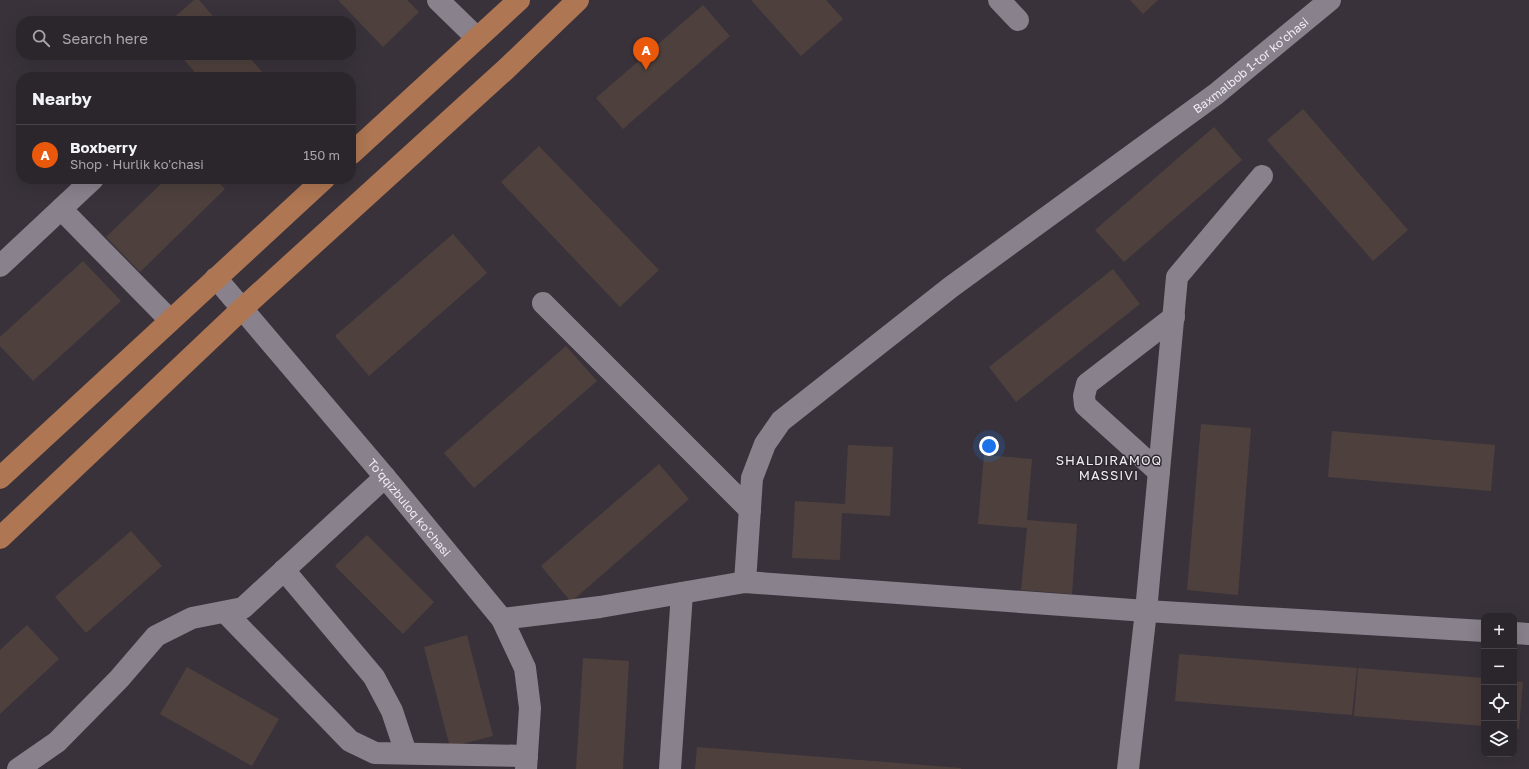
<!DOCTYPE html>
<meta charset="utf-8">
<style>
:root{--surface:#2b262c;--page:#373238;--text:#f1f3f6;--muted:#a6a5a9;--line:#474348;--accent:#ea580c}
body{margin:0;font-family:"Golos Text",sans-serif;background:var(--page);color:var(--text)}
.controls{position:absolute;right:12px;bottom:12px;display:grid;overflow:hidden;border-radius:8px;box-shadow:0 4px 16px #0002}
.controls button{width:36px;height:36px;display:grid;place-items:center;padding:0;border:0;border-bottom:1px solid var(--line);background:var(--surface);color:var(--text);font:20px sans-serif}
.you{position:absolute;left:989px;top:446px;width:14px;height:14px;margin:-10px;border:3px solid #fff;border-radius:50%;background:#1a73e8;box-shadow:0 0 0 6px #1a73e833}
.badge{display:grid;place-items:center;width:26px;height:26px;border-radius:50%;background:var(--accent);color:#fff;font-size:13px;font-weight:700}
.pin{position:absolute;translate:-50% -33px;filter:drop-shadow(0 1px 2px #0008)}
.pin::after{content:'';position:absolute;top:21px;width:14px;height:12px;background:inherit;clip-path:polygon(0 0,100% 0,50% 100%)}
.list{margin:0;padding:0;list-style:none}
h2{display:flex;justify-content:space-between;align-items:center;height:52px;margin:0;padding:0 16px;font-size:17px}
h2 small{font-size:13px;font-weight:400;color:var(--muted)}
.list li{display:grid;grid-template-columns:26px 1fr auto;gap:12px;align-items:center;box-sizing:border-box;height:60px;padding:0 16px;border-top:1px solid var(--line)}
.list b{display:block;font-size:15px;white-space:nowrap}
.list p{margin:0;font-size:13px;white-space:nowrap;color:var(--muted)}
.list em{font-size:13px;font-style:normal;color:var(--muted)}
.icon{flex:none;width:22px;height:22px;fill:none;stroke:currentColor;stroke-width:2;stroke-linecap:round;stroke-linejoin:round}
.map{position:relative;flex:none;width:1529px;height:769px;overflow:hidden}
.search{position:absolute;background:var(--surface);box-shadow:0 4px 16px #0002;left:16px;top:16px;width:340px;height:44px;display:flex;align-items:center;gap:10px;box-sizing:border-box;padding:0 14px;border-radius:16px;color:var(--muted);font-size:15px}
.panel{position:absolute;background:var(--surface);box-shadow:0 4px 16px #0002;left:16px;top:72px;width:340px;height:112px;border-radius:16px}
.map>svg:first-child{display:block}
.building{fill:#4e413d}
.lines{fill:none;stroke-linecap:round;stroke-linejoin:round}
.minor{stroke:#89818c;stroke-width:22}
.major{stroke:#ae7652;stroke-width:22}
.labels{text-anchor:middle;dominant-baseline:central;stroke-width:3;stroke-linejoin:round;paint-order:stroke}
.street-label{font-size:12px;fill:#f0ecf2;stroke:#2f2831}
.neighbourhood-label{font-size:13px;letter-spacing:1px;fill:#f0ecf2;stroke:#2f2831}
</style>
<div class="map">
<svg width="1529" height="769" viewBox="0 0 1529 769">
<rect width="100%" height="100%" fill="#39323b"/>
<g class="building">
<polygon points="194,0 199,0 217,21 170,21"/>
<polygon points="338,0 407,0 419,12 383,47"/>
<polygon points="751,0 826,0 843,19 801,56"/>
<polygon points="1130,0 1158,0 1143,14"/>
<polygon points="703,5 730,36 623,129 596,98"/>
<polygon points="180,55 247,55 267,77 199,77"/>
<polygon points="1303,109 1408,230 1373,261 1267,140"/>
<polygon points="1214,127 1242,160 1124,262 1095,230"/>
<polygon points="539,146 659,270 620,307 501,182"/>
<polygon points="166,179 215,179 225,189 140,272 106,237"/>
<polygon points="453,234 487,273 369,376 335,336"/>
<polygon points="83,261 121,301 33,381 0,346 0,337"/>
<polygon points="1113,269 1140,304 1016,402 989,367"/>
<polygon points="566,346 597,381 474,488 444,453"/>
<polygon points="1201,424 1251,428 1238,595 1187,590"/>
<polygon points="1332,431 1495,445 1491,491 1328,477"/>
<polygon points="848,445 893,447 890,516 842,513 840,560 792,558 795,501 845,504"/>
<polygon points="984,455 1032,459 1027,520 1077,524 1072,594 1021,590 1027,528 978,524"/>
<polygon points="659,464 689,499 571,602 541,566"/>
<polygon points="131,531 162,566 86,633 55,597"/>
<polygon points="367,535 434,602 403,634 335,566"/>
<polygon points="27,625 59,659 0,714 0,650"/>
<polygon points="467,635 493,736 450,747 424,647"/>
<polygon points="1179,654 1357,668 1352,715 1175,701"/>
<polygon points="583,658 629,661 623,769 576,769"/>
<polygon points="187,667 279,719 252,766 160,714"/>
<polygon points="1358,668 1484,678 1484,726 1354,716"/>
<polygon points="1514,681 1523,682 1519,729 1514,728"/>
<polygon points="697,747 961,768 961,769 695,769"/>
</g>
<g class="lines">
<g class="minor">
<polyline points="438,0 477,38"/>
<polyline points="999,0 1018,20"/>
<polyline points="61,209 170,320"/>
<polyline points="0,266 93,179"/>
<path id="s1" d="M 216,278 L 385,477 L 502,619 L 525,668 L 530,708 L 526,769"/>
<polyline points="543,303 750,510"/>
<polyline points="1159,472 1085,405 1084,396 1087,384 1174,317"/>
<polyline points="284,570 374,677 392,711 406,753"/>
<path id="s2" d="M 745,582 L 752,478 L 765,444 L 781,421 L 951,287 L 1216,94 L 1330,0"/>
<polyline points="226,613 350,741 375,753 527,756"/>
<polyline points="502,619 600,607 745,582 1146,611 1484,631"/>
<polyline points="1514,633 1529,634"/>
<polyline points="18,769 57,742 119,679 156,636 192,618 243,608 385,477"/>
<polyline points="670,769 682,593"/>
<polyline points="1128,769 1146,611 1177,277 1262,176"/>
</g>
<g class="major">
<polyline points="351,154 519,0"/>
<polyline points="0,478 324,179"/>
<polyline points="0,538 243,308 505,70 578,0"/>
</g>
</g>
<g class="labels">
<g class="street-label">
<text stroke="none"><textPath href="#s2" startOffset="758">Baxmalbob 1-tor ko'chasi</textPath></text>
<text stroke="none"><textPath href="#s1" startOffset="300">To'qqizbuloq ko'chasi</textPath></text>
</g>
<g class="neighbourhood-label">
<text x="1109" y="460">SHALDIRAMOQ<tspan x="1109" dy="15">MASSIVI</tspan></text>
</g>
</g>
</svg>
<div class="controls">
<button>+</button>
<button>−</button>
<button><svg class="icon" aria-label="locate" viewBox="0 0 24 24"><circle cx="12" cy="12" r="6"/><path d="M12 2v4M12 18v4M2 12h4M18 12h4"/></svg></button>
<button><svg class="icon" aria-label="layers" viewBox="0 0 24 24"><path d="M12 4l9 5-9 5-9-5zM3 14l9 5 9-5"/></svg></button>
</div>
<div class="you"></div>
<div class="pin badge" style="left:646px;top:70px">A</div>
<div class="search"><svg class="icon" aria-label="search" viewBox="0 0 24 24"><circle cx="10" cy="10" r="6"/><path d="M15 15l6 6"/></svg>Search here</div>
<section class="panel">
<h2>Nearby<small></small></h2>
<ul class="list">
<li><span class="badge">A</span><div><b>Boxberry</b><p>Shop · Hurlik ko'chasi</p></div><em>150 m</em></li>
</ul>
</section>
</div>
